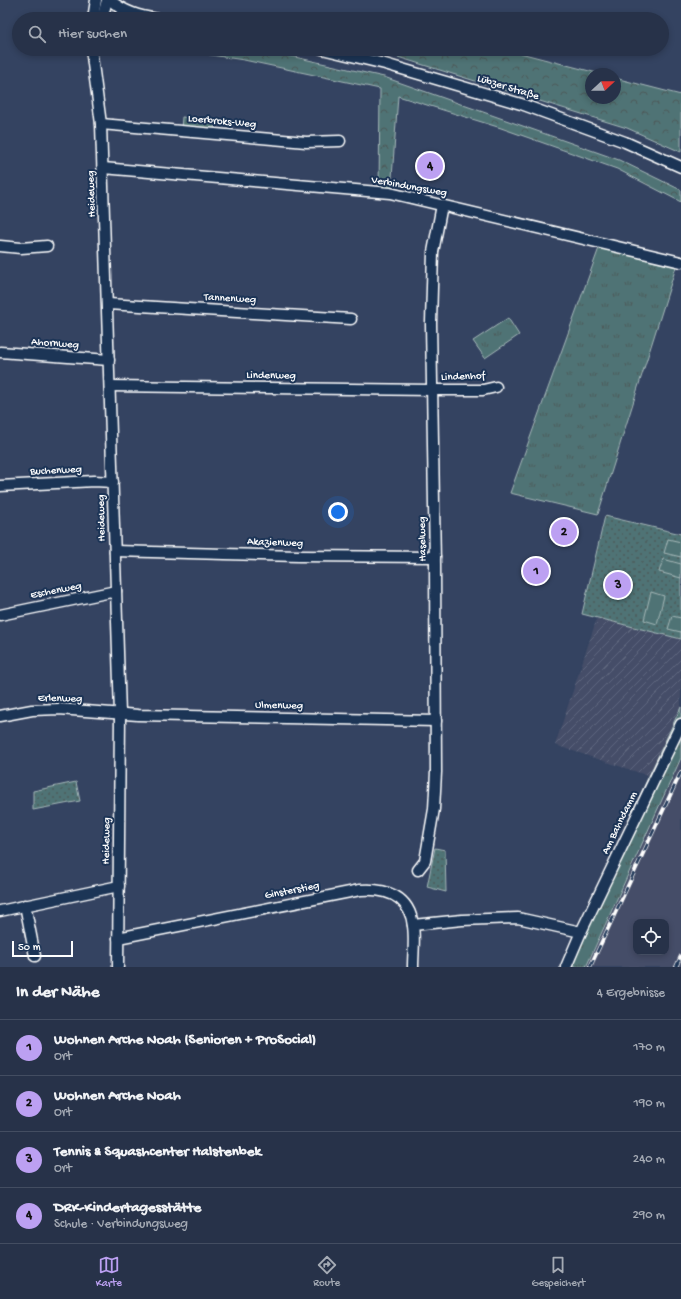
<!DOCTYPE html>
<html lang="de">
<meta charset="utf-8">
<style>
:root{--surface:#273249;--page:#2f3a50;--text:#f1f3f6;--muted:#a4aab4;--line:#434d61;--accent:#bca0f2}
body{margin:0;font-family:"Gochi Hand",sans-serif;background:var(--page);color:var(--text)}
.controls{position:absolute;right:12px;bottom:12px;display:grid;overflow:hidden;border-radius:8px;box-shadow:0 2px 6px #0003}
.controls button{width:36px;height:36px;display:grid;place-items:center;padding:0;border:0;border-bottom:1px solid var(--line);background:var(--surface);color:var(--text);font:20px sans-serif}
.compass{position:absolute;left:585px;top:68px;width:36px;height:36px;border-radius:50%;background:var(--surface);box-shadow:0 2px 6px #0003;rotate:68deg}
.scale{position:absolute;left:12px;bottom:10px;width:61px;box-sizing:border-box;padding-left:4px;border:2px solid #fff;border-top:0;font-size:11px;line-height:14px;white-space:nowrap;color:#fff;-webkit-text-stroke:3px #1d3557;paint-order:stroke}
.you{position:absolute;left:338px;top:512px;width:14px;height:14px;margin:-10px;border:3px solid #fff;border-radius:50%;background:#1a73e8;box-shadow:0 0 0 6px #1a73e833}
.badge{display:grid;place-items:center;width:26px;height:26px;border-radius:50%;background:var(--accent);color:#111;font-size:13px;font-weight:700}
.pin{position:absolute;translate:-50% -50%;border:2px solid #fff;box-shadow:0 1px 4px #0006}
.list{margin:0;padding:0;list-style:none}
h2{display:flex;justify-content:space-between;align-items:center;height:52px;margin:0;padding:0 16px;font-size:17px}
h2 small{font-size:13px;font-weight:400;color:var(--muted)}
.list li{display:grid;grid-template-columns:26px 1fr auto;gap:12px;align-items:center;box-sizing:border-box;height:56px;padding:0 16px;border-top:1px solid var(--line)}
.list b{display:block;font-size:15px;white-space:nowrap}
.list p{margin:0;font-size:13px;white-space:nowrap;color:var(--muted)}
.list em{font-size:13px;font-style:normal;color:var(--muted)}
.icon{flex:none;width:22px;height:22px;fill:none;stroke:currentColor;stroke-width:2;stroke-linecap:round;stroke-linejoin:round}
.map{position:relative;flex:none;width:681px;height:967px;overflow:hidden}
.search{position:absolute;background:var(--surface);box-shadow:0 2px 6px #0003;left:12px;right:12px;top:12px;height:44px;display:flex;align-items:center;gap:10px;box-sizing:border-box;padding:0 14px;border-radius:22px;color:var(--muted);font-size:15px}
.sheet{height:276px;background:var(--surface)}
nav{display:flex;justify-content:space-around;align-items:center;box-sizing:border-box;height:56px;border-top:1px solid var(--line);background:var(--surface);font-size:11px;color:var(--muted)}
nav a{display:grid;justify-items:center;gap:2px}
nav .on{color:var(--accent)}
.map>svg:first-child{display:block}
.built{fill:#444d68;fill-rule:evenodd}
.industrial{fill:url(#industrial-furrows)}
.grass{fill:url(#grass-tufts);stroke:#a7b9ba}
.forest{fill:url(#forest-crowns);stroke:#a7b9ba}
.park{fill:url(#park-dots);stroke:#a7b9ba}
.pitch{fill:#4f7374;stroke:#a7b9ba}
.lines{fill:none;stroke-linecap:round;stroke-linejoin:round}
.minor-casing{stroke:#fff;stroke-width:13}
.minor{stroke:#1d3557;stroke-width:10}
.rail-casing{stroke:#fff;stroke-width:4}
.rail{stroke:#1d3557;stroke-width:2.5;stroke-dasharray:8;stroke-linecap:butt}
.labels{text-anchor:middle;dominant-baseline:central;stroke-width:4;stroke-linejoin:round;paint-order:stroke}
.street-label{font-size:11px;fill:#fff;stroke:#1d3557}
</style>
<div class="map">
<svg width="681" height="967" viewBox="0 0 681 967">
<defs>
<pattern id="industrial-furrows" width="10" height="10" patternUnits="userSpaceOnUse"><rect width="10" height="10" fill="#444d68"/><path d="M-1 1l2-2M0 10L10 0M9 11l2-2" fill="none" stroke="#60687f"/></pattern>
<pattern id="grass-tufts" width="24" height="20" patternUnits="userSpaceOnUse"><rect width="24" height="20" fill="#4f7374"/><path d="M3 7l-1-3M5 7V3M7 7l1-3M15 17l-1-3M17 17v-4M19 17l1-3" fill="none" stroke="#4d5a5a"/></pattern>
<pattern id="forest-crowns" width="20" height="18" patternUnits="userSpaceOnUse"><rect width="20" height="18" fill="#4f7374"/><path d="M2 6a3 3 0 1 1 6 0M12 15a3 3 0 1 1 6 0" fill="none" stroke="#4d5a5a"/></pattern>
<pattern id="park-dots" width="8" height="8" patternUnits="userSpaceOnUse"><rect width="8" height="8" fill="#4f7374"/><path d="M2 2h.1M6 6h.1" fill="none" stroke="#4d5a5a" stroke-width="1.8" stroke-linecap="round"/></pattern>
</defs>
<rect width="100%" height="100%" fill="#344361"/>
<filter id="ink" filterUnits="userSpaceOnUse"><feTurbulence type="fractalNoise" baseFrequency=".025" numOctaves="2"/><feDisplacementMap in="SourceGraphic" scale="8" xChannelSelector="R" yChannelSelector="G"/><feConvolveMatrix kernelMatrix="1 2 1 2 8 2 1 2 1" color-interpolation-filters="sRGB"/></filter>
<g filter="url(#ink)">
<path class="built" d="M 681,758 L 681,967 L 586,967 L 665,793 ZM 636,922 L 666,922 L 666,952 L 636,952 Z"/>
<polygon class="industrial" points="597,618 681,639 681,707 649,776 555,745"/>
<g class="grass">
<polygon points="599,248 676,267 598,514 510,493"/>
<polygon points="508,318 519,335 485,358 473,341"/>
<polygon points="681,707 681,758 586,967 560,967"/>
</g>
<g class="forest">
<polygon points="171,49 259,49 384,77 619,160 681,190 681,202 617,169 501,128 398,96 391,191 379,190 380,89 244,60"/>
<polygon points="388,49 505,49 601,74 591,74 591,98 615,98 615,78 681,95 681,152 627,128 388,54"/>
</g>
<g class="park">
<polygon points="182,117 215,120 214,132 181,129"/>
<polygon points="605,516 681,534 681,639 582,614"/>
<polygon points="76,782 80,801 33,810 33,791"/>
<polygon points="435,848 445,850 446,892 427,887"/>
</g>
<g class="pitch">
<polygon points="668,539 681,542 681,557 664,553"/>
<polygon points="663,559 681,564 681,578 659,572"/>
<polygon points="651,592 664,596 657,624 644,620"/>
<polygon points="672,616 681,618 681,632 668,629"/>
</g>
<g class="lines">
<defs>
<g id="minor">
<path d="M 110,0 C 124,12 139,16 158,19"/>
<polyline points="93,19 96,0"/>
<polyline points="102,19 107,0"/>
<polyline points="113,19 119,17 133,14"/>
<polyline points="91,49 101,124 120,714 118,967"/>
<polyline points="322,49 385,64 521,104 625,142 681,167"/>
<polyline points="101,124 306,142 340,141"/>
<polyline points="103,168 390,193 681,262"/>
<polyline points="0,246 21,248 47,246"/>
<polyline points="108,304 351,319"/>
<polyline points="0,352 109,360"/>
<polyline points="110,386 432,390 483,390 496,387"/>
<polyline points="0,486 94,481 113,482"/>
<polyline points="115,551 299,556 435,557"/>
<polyline points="0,615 116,591"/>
<polyline points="0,716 32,710 59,709 138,715 436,721"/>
<polyline points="418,870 425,861 434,809 436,772 435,564 431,323 433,252 442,205"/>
<polyline points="25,905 35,956"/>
<polyline points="0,911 119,886"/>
<polyline points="413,925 462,920 518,918 581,932"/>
<path d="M 118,938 L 360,890 C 386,888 410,896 413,926 C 415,939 413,954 413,967"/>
<polyline points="566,967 581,932 681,724"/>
</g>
</defs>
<use href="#minor" class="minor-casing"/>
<use href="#minor" class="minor"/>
<defs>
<g id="rail">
<polyline points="590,967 681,772"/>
<polyline points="676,967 681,956"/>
</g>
</defs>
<use href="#rail" class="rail-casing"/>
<use href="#rail" class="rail"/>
</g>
</g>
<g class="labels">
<g class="street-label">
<text transform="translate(508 88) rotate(17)">Lübzer Straße</text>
<text transform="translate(222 122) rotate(5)">Loerbroks-Weg</text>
<text transform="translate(409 187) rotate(10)">Verbindungsweg</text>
<text transform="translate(92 194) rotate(-92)">Heideweg</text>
<text transform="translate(230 299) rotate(3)">Tannenweg</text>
<text transform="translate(55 344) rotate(4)">Ahornweg</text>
<text transform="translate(271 376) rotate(1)">Lindenweg</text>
<text transform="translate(463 377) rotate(-2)">Lindenhof</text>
<text transform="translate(56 471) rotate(-3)">Buchenweg</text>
<text transform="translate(102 518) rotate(-91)">Heideweg</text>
<text transform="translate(423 539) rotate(-91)">Haselweg</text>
<text transform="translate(275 543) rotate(2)">Akazienweg</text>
<text transform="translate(56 591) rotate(-11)">Eschenweg</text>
<text transform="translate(60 699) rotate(1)">Erlenweg</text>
<text transform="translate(279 706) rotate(1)">Ulmenweg</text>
<text transform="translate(620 823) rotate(-64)">Am Bahndamm</text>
<text transform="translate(107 841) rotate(-89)">Heideweg</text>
<text transform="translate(292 891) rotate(-11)">Ginsterstieg</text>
</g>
</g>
</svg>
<div class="controls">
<button><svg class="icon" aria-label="locate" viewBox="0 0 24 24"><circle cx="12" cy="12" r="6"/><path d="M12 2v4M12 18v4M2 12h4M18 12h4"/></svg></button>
</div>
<svg class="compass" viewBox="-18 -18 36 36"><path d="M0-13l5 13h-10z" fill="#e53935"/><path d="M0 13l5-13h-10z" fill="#a4aab4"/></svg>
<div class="scale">50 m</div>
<div class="you"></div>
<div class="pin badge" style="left:536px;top:571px">1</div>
<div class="pin badge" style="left:564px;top:532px">2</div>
<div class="pin badge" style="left:618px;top:585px">3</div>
<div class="pin badge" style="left:430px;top:166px">4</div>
<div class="search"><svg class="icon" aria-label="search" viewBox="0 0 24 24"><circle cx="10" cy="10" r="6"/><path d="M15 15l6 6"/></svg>Hier suchen</div>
</div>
<section class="sheet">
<h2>In der Nähe<small>4 Ergebnisse</small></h2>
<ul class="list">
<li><span class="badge">1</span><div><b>Wohnen Arche Noah (Senioren + ProSocial)</b><p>Ort</p></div><em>170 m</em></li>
<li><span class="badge">2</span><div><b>Wohnen Arche Noah</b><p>Ort</p></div><em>190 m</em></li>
<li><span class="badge">3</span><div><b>Tennis &amp; Squashcenter Halstenbek</b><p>Ort</p></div><em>240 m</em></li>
<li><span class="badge">4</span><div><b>DRK-Kindertagesstätte</b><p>Schule · Verbindungsweg</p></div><em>290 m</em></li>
</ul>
</section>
<nav>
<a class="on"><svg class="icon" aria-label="map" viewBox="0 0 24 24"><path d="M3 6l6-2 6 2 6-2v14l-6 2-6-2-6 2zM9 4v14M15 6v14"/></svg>Karte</a>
<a><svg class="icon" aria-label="directions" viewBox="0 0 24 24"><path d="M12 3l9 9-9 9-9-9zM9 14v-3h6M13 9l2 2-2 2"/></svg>Route</a>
<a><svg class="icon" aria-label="saved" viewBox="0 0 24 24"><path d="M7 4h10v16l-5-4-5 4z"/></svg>Gespeichert</a>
</nav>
